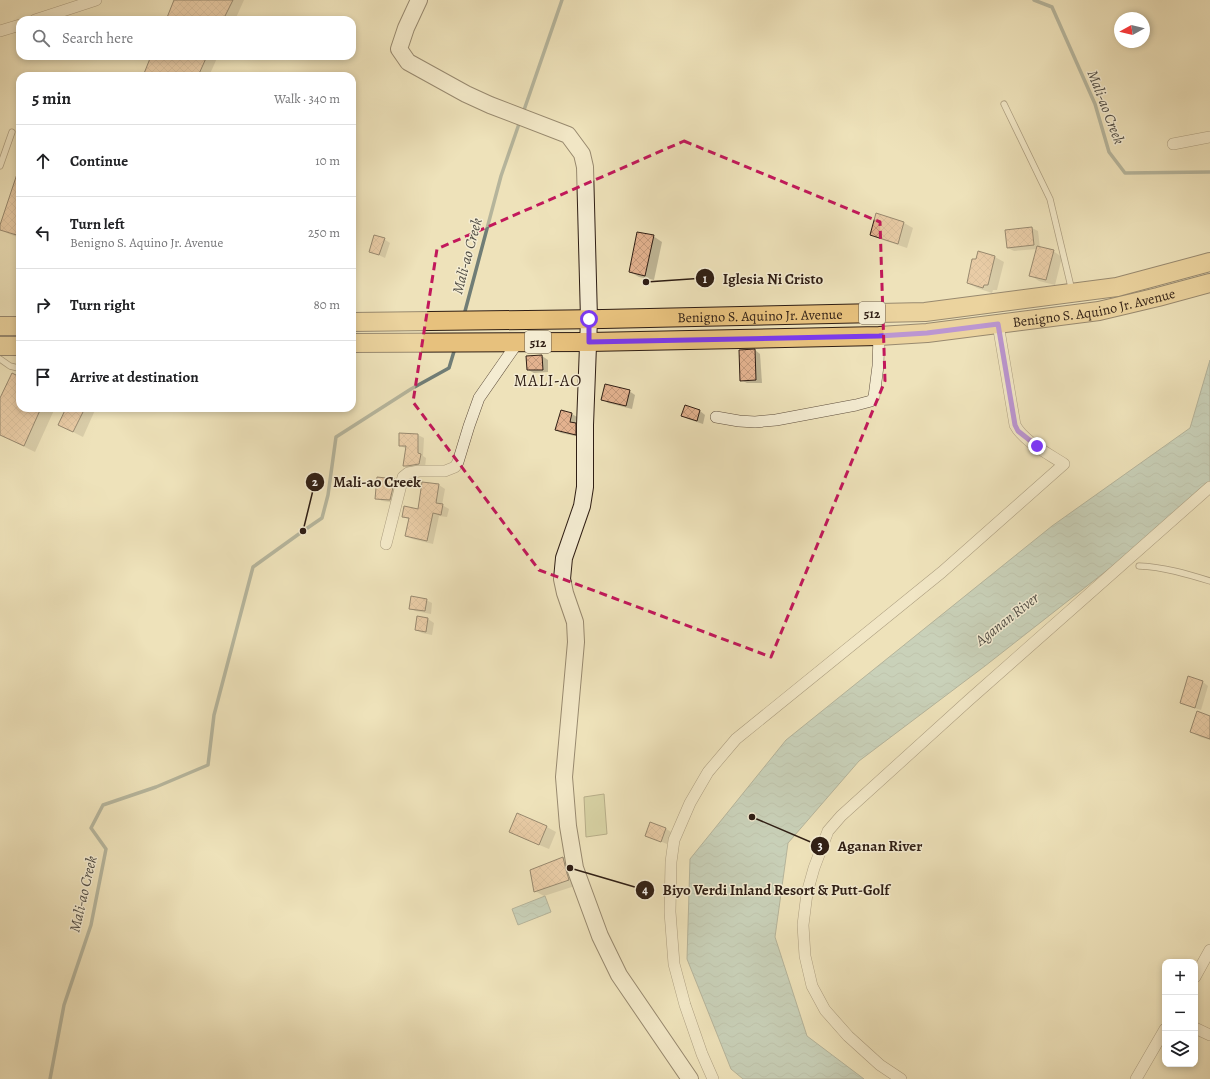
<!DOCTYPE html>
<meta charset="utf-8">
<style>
:root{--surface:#fff;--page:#f6f6f6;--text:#202124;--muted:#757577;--line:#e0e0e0}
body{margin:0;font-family:Alegreya,serif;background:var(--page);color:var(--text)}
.controls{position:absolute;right:12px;bottom:12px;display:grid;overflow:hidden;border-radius:8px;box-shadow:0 2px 6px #0003}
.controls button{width:36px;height:36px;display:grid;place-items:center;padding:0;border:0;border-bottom:1px solid var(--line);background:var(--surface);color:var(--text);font:20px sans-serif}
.compass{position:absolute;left:1114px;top:12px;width:36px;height:36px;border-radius:50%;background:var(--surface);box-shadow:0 2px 6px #0003;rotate:262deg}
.stop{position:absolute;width:12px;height:12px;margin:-9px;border:3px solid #7c3aed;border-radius:50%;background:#fff}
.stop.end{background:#7c3aed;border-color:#fff;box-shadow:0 1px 4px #0008}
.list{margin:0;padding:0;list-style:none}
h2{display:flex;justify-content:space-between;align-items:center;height:52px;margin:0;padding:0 16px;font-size:17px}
h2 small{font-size:13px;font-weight:400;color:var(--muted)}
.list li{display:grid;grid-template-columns:26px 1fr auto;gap:12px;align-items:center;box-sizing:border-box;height:72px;padding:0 16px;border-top:1px solid var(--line)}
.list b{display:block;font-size:15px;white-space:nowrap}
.list p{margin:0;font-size:13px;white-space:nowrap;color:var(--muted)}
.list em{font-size:13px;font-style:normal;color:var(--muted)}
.icon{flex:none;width:22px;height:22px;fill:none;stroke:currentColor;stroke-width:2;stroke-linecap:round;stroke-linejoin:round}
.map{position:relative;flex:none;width:1210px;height:1079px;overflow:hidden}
.search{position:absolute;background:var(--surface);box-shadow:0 2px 6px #0003;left:16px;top:16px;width:340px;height:44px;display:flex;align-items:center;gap:10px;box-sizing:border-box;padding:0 14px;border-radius:12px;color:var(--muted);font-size:15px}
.panel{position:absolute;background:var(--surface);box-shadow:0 2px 6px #0003;left:16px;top:72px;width:340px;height:340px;border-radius:12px}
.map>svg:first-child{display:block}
.green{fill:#bcc28d;stroke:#767050}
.water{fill:url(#water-waves);stroke:#707d76}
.shadow{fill:#0003}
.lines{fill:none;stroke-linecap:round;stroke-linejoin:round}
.stream{stroke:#707d76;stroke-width:3.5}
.building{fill:url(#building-cross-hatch);stroke:#2f1e14}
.lane-casing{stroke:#5f4f3e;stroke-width:7}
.street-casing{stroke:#5f4f3e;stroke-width:12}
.secondary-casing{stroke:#2f1e14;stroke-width:18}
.primary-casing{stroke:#2f1e14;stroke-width:20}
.lane{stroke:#f4ecd2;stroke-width:5.5}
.street{stroke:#f4ecd2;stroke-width:11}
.secondary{stroke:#f4ecd2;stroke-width:16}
.primary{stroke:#e7c17d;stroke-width:18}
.route{stroke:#7c3aed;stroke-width:5}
.marked{fill:none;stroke:#c2185b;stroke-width:3;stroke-dasharray:8 5;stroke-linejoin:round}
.labels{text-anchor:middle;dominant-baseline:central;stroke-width:3;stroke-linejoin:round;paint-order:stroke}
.shield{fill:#f4ecd2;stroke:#6a5c4d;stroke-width:1}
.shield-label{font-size:13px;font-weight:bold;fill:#2f1e14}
.street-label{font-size:14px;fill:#2f1e14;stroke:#f4ecd2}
.water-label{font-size:15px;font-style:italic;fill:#504d45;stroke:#f4ecd2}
.quarter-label{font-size:16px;letter-spacing:1px;fill:#2f1e14;stroke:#f4ecd2}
.leader{fill:none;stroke:#2f1e14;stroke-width:1.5}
.callout-dot{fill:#2f1e14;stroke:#f4ecd2;stroke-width:1.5}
.mark-label{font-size:12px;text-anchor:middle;font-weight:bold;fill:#fff}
.callout-label{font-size:15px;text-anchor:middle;font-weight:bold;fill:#2f1e14;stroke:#f4ecd2;stroke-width:3;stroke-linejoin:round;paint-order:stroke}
</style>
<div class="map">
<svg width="1210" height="1079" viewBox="0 0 1210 1079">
<defs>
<pattern id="water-waves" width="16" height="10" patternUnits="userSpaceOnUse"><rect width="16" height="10" fill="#9cbcb8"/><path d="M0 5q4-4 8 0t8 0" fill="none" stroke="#87a19d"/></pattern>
<pattern id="building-cross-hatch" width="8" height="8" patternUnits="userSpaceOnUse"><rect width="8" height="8" fill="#e3b28f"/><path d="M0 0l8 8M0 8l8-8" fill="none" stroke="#c3997a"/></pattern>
</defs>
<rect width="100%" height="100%" fill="#eee2ba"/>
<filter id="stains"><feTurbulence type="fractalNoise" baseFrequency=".005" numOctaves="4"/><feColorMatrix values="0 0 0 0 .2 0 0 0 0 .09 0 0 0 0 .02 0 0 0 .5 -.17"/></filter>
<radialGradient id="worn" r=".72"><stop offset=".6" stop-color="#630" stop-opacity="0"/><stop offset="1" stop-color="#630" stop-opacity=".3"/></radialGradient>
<polygon class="green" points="604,794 607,834 586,837 584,797"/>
<g class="water">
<polygon points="1210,360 1210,482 1115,564 985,666 859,761 788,843 775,937 807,1036 864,1079 743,1079 731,1069 687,959 690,859 786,740 1052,526 1190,428"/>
<polygon points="545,896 551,912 518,925 512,909"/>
</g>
<g class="shadow">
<polygon points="175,0 244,0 235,20 167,20"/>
<polygon points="152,56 218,56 209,76 144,76"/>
<polygon points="20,169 20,238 9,234 0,229"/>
<polygon points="877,214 904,223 913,228 907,248 880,239 871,234"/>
<polygon points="1032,228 1038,231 1040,248 1053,251 1062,257 1055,285 1039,281 1030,275 1037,249 1014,251 1008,248"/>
<polygon points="653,236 662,242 654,280 639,277 630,272"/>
<polygon points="384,239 390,243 385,258 370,251"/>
<polygon points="979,253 995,257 1004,262 997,290 993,290 992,293 977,288 968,283"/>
<polygon points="755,350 760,354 762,383 747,383 741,380"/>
<polygon points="542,356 548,360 548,372 534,373 528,370"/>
<polygon points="18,357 20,357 20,364 18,363"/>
<polygon points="20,372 20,408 55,408 35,452 0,435 0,401 19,377 19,373"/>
<polygon points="629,391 635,395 632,409 608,403 603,399"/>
<polygon points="67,408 96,408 83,437 59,425"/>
<polygon points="700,411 705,415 703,424 688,419 682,416"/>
<polygon points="572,414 577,417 575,424 580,427 580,437 561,433 556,430"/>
<polygon points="400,434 418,435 424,438 423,456 426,458 425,467 410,468 404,465 406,449 400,445"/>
<polygon points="378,479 395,480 400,484 396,503 382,501 376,498"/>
<polygon points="423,483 439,485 445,489 442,505 449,509 447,517 439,516 433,544 412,539 406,536 409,520 403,516 419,510"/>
<polygon points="426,600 432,603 431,614 415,611 410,608"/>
<polygon points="418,618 428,619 434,623 432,635 422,633 416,630"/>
<polygon points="1189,678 1203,682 1208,686 1201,710 1187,706 1181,703"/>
<polygon points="1210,717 1210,740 1200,737 1191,731"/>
<polygon points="518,815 547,827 556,832 549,849 520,837 511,832"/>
<polygon points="665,828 671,832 667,844 647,836"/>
<polygon points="563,859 572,864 578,885 544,896 535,891 531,870"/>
</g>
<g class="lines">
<g class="stream">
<polyline points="1034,0 1052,7 1095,104 1109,152 1125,173 1210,172"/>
<polyline points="523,113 562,0"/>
<polyline points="464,315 501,176 520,121"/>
<polyline points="50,1079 64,1005 91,925 106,849 91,828 103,805 156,787 208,765 214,715 253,567 303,531 322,518 328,495 336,437 411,389 449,368 455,348"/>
</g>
</g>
<g class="building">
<polygon points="174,0 233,0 223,20 166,20"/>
<polygon points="151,56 207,56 198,76 143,76"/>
<polygon points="18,171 20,171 20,236 0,230 0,225"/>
<polygon points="876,213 904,222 898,244 870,235"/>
<polygon points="1032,227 1034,245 1007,248 1005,230"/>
<polygon points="637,232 654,235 645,276 629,272"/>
<polygon points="374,235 385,238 379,255 369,252"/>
<polygon points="1037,246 1054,250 1046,280 1029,276"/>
<polygon points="978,251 995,256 988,285 984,285 983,288 967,283 972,259 976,259"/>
<polygon points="755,349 756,380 740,381 739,350"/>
<polygon points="542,355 543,370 527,370 526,356"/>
<polygon points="12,373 20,377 20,408 41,408 24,446 0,435 0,398"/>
<polygon points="605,384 630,390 626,406 601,400"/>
<polygon points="685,405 700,410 697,421 681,416"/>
<polygon points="66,408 85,408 73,432 58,425"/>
<polygon points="561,410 572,413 570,422 576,423 576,435 555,430"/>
<polygon points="399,433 418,434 418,453 421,454 419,464 407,466 403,466 406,446 399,446"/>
<polygon points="377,477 395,479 390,500 375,499"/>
<polygon points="422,482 439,484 436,503 443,504 441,515 433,513 427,541 405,536 409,518 402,517 404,506 418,509"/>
<polygon points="411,596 427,599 425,611 409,609"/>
<polygon points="417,616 428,618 426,632 415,630"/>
<polygon points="1188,676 1203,681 1195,708 1180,703"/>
<polygon points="1197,711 1210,716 1210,739 1190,732"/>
<polygon points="517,813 547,826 539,845 509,832"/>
<polygon points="650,822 666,828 661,842 645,836"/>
<polygon points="563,857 566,870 569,880 534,892 530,870"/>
</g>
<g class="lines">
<defs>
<g id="lane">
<polyline points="1004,104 1050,199 1072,291"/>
<polyline points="0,166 12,132"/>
<polyline points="0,359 10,366 18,368"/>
<path d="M 1139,566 C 1164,567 1187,574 1210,581"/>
</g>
<g id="street">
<polyline points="35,20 96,0"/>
<polyline points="0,31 20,25"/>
<polyline points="1173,144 1210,137"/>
<polyline points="716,417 739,421 755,422 776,420 856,405 871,401 874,397 878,366 879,336"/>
<polyline points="386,544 403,477 408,473 419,471 445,471 455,467 458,462 469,426 479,398 518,342"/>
<polyline points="1195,977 1210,950"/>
<polyline points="1195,1028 1210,1035"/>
<path d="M 713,1079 L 702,1054 L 685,1005 L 674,964 L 670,912 L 671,862 L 674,840 L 690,803 L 708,772 L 736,739 L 942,572 L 1064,464 C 1049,454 1023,441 1015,425 L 998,324"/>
<polyline points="901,1079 880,1065 848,1036 825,1010 812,986 805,956 803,925 807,893 814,868 828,831 841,816 969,700 1210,487"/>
<polyline points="1136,1079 1165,1029"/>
</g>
<polyline id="secondary" points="419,0 406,28 399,49 408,62 466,94 490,105 568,135 582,154 585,167 589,319 585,425 585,487 582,506 564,558 562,579 565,593 575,622 576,642 564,777 568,826 575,868 600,936 619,975 690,1079"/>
<g id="primary">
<path id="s1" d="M 352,322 L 603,319 L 925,312 L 1117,287 L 1210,262"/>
<polyline points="0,326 20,326"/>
<path id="s2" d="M 352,343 L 589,342 L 879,336 L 927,333 L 1099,311 L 1158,297 L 1210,283"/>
<polyline points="0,346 20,346"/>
</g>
</defs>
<use href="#lane" class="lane-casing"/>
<use href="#street" class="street-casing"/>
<use href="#secondary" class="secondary-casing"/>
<use href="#primary" class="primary-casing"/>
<use href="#lane" class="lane"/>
<use href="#street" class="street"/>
<use href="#secondary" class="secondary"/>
<use href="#primary" class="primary"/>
</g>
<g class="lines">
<polyline class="route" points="589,319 589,342 879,336 927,333 998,324 1015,425 1018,431 1037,446"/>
</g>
<path d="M0 0H1210V1079H0ZM 684,141 L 880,222 L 885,381 L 771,657 L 539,570 L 413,402 L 437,249 Z" fill="#eee2ba" fill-opacity=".55" fill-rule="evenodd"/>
<path class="marked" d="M 684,141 L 880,222 L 885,381 L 771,657 L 539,570 L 413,402 L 437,249 Z"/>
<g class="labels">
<g class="shield">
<rect x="859" y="302" width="26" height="22" rx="3"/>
<rect x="525" y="331" width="26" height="22" rx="3"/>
</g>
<g class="shield-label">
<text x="872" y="313">512</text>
<text x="538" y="342">512</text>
</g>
<g class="street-label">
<text stroke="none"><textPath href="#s2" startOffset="744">Benigno S. Aquino Jr. Avenue</textPath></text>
<text stroke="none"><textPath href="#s1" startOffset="408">Benigno S. Aquino Jr. Avenue</textPath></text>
</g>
<g class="water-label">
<text transform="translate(1106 107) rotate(69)">Mali-ao Creek</text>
<text transform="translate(467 256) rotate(-75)">Mali-ao Creek</text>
<text transform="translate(1007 619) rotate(-38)">Aganan River</text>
<text transform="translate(83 894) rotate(-77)">Mali-ao Creek</text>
</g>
<g class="quarter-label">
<text x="548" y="381">MALI-AO</text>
</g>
</g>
<path class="leader" d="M646 282L705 278M303 531L315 482M752 817L820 846M570 868L645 890"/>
<g class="callout-dot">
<circle cx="646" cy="282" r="4"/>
<circle cx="303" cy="531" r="4"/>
<circle cx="752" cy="817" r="4"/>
<circle cx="570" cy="868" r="4"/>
<circle cx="705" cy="278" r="10"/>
<circle cx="315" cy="482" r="10"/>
<circle cx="820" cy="846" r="10"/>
<circle cx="645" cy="890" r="10"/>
</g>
<g class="mark-label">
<text x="705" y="283">1</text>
<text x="315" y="486">2</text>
<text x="820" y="850">3</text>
<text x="645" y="894">4</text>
</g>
<g class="callout-label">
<text x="773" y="284">Iglesia Ni Cristo</text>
<text x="377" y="487">Mali-ao Creek</text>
<text x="880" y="851">Aganan River</text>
<text x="776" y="895">Biyo Verdi Inland Resort &amp; Putt-Golf</text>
</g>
<rect width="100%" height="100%" filter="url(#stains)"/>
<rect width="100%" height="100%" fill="url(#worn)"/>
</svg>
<div class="controls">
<button>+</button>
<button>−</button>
<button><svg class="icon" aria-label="layers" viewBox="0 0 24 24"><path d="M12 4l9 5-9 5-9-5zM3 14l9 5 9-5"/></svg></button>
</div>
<svg class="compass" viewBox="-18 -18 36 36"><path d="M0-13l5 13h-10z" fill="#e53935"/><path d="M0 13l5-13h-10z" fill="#757577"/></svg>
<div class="stop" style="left:589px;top:319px"></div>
<div class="stop end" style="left:1037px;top:446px"></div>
<div class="search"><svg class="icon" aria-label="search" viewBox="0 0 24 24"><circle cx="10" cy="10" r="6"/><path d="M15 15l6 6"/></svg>Search here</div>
<section class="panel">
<h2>5 min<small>Walk · 340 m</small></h2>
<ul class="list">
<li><svg class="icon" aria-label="ahead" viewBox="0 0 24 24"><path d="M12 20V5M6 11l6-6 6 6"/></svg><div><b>Continue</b></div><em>10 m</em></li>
<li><svg class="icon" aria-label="left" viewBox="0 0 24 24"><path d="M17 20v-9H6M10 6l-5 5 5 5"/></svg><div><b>Turn left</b><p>Benigno S. Aquino Jr. Avenue</p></div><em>250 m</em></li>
<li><svg class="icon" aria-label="right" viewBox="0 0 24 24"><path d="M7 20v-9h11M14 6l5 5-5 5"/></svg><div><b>Turn right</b></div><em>80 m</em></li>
<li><svg class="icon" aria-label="arrive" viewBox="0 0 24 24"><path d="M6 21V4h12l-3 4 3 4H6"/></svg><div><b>Arrive at destination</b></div></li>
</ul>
</section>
</div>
